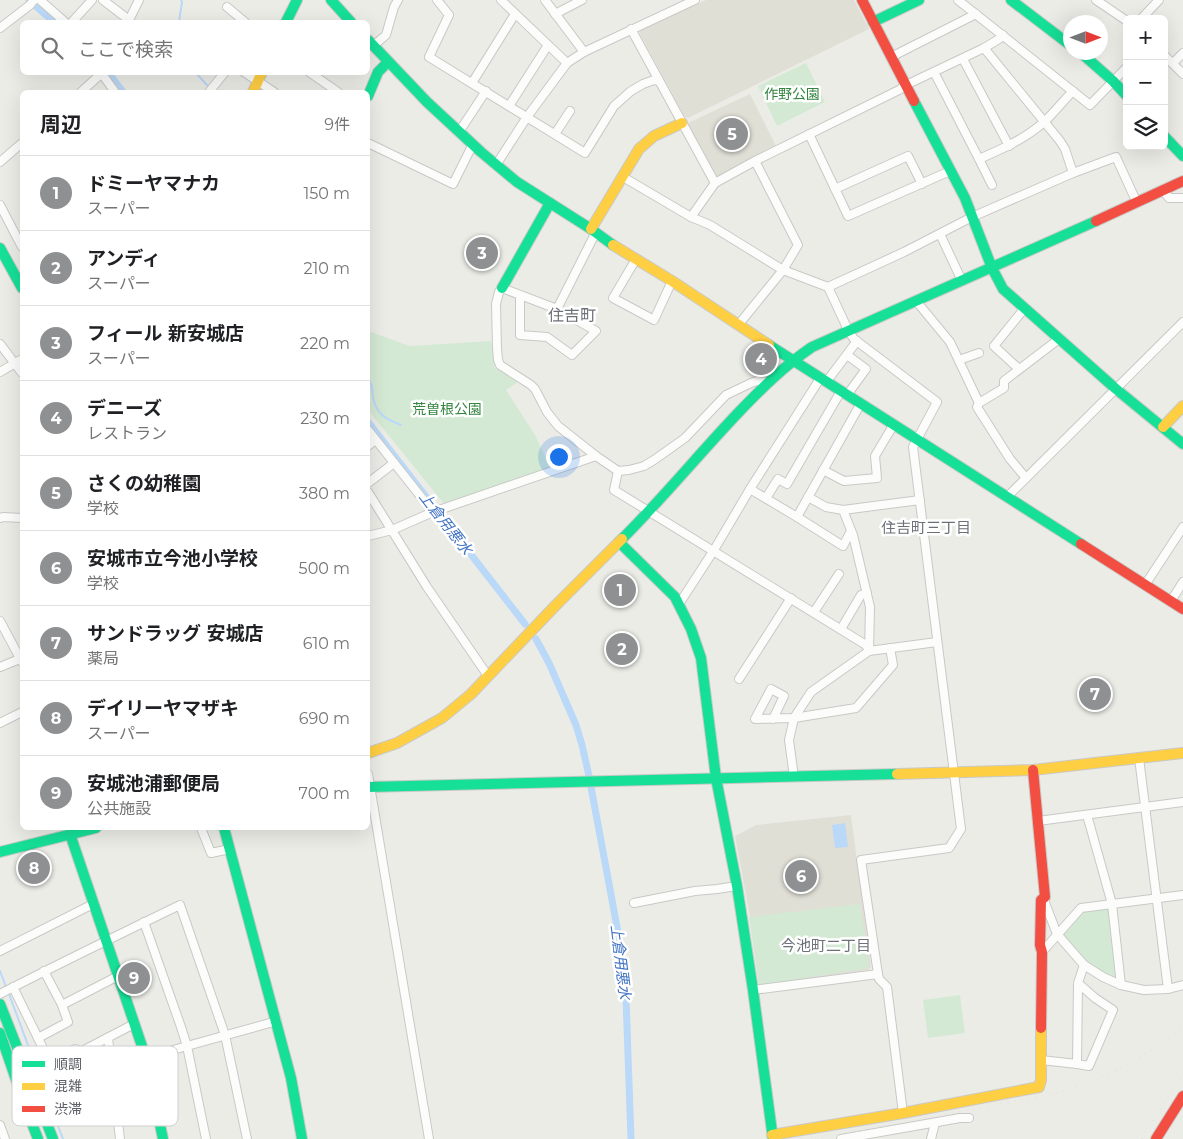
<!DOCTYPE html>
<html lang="ja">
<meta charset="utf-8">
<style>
:root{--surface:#fff;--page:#f2f2f2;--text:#202124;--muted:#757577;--line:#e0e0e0;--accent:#8e9092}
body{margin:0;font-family:Montserrat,"Noto Sans JP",sans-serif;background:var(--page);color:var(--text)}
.controls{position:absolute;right:15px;top:15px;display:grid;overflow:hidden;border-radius:8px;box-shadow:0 5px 20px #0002}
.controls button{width:45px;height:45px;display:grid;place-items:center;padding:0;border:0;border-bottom:1px solid var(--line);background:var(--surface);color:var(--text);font:25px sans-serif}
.compass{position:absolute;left:1063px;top:15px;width:45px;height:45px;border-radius:50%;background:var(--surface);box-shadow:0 5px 20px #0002;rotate:90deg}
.you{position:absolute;left:558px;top:456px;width:18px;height:18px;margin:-12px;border:4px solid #fff;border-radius:50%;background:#1a73e8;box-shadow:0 0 0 8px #1a73e833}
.badge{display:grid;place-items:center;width:32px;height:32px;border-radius:50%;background:var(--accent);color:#fff;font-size:16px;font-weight:700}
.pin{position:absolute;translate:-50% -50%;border:2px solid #fff;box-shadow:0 1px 5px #0006}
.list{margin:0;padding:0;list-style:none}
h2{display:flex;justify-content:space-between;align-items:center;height:65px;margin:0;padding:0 20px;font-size:21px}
h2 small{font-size:16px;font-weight:400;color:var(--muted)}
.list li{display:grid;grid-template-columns:32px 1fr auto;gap:15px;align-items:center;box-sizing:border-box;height:75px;padding:0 20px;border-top:1px solid var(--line)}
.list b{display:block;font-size:19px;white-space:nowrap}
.list p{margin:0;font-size:16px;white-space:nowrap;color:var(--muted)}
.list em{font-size:16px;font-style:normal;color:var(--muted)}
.icon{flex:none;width:28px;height:28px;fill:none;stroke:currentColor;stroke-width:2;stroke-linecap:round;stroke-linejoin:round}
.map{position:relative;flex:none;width:1183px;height:1139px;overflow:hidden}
.search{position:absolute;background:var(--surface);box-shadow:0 5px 20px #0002;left:20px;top:20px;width:350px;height:55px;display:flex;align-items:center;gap:12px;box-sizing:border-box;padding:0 18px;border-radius:8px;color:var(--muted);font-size:19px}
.panel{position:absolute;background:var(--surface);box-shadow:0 5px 20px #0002;left:20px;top:90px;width:350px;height:740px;border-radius:8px}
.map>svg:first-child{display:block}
.education{fill:#e0dfd6}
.green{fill:#d4e9d4}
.water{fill:#bad8f8}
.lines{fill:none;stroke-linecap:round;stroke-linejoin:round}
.stream{stroke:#bad8f8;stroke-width:2}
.canal{stroke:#bad8f8;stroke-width:7}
.street-casing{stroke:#c8c9c7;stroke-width:10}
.fast-casing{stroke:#c9c9c8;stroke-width:12}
.slow-casing{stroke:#c9c9c8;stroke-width:12}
.jam-casing{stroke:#c9c9c8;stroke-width:12}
.street{stroke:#fcfcfb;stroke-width:8}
.fast{stroke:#16e098;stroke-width:10}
.slow{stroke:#ffcf43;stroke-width:10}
.jam{stroke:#f24e42;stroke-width:10}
.rail{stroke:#e3e4e3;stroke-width:2;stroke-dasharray:1 6;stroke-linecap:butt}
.labels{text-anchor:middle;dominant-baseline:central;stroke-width:5;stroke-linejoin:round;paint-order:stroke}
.park-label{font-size:14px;fill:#338540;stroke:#fff}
.water-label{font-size:15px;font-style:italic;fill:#4476c5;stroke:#fff}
.neighbourhood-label{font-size:15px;fill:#6d7177;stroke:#fff}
.quarter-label{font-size:16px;fill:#6d7177;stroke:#fff}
.key{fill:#fff;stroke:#cecfd1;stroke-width:1}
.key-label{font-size:14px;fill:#5c5f65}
</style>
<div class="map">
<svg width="1183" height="1139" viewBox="0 0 1183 1139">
<rect width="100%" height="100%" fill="#ecece7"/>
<g class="education">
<polygon points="706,0 854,0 869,29 688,118 685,117 640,34 640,31"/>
<polygon points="750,94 776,146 717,178 688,123"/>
<polygon points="851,815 871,967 868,970 759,985 750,916 735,836 756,825"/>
</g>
<g class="green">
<polygon points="806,63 825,102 777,126 758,86"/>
<polygon points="368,331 410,346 491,341 495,368 518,382 506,390 535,435 550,467 445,505 368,410"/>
<polygon points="860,904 869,968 759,985 749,917"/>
<polygon points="1109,908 1119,978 1116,980 1092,967 1063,936 1063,933 1083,911"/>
<polygon points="960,995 965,1033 928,1038 923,1000"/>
</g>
<polygon class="water" points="845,823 848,847 835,848 832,825"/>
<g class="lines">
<g class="stream">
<polyline points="179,22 182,2 181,0"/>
<polyline points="195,72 207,85"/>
<path d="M 368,379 C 373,385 372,390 373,398 C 377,415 386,419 401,425"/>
<polyline points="0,971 6,987"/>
<polyline points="9,994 42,1083"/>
<polyline points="43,1087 63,1139"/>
</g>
<g class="canal">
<polyline points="29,0 54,22"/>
<polyline points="108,72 123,92"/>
<polyline points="368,422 525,624"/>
<polyline points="536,639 549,663 576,725 582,745 589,776"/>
<polyline points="591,787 625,970 631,1139"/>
</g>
<defs>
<g id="street">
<polyline points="40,0 65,22"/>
<polyline points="103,0 129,20"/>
<polyline points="437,0 449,15 429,57 585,153 614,106 631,91 643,84 654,80 659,81"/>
<polyline points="501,0 567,63"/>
<polyline points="545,0 584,52"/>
<polyline points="958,0 1090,105 1127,67"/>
<polyline points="1096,0 1127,21"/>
<polyline points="227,7 245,22"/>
<polyline points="555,14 582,0"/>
<polyline points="1141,19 1159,0"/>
<polyline points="72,22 92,0"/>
<polyline points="128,22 139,0"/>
<polyline points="0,28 30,5 34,0"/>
<polyline points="631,29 715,183"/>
<polyline points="373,46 386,35 394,7 398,0"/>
<polyline points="984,48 1060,141 1065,149 1073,173"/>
<polyline points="1164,55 1183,74"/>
<polyline points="891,57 976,14"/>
<polyline points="963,59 1009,146"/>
<polyline points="1173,63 1183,53"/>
<polyline points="244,72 274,92"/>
<polyline points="309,72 338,92"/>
<polyline points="934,72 979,159 992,185"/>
<polyline points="102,74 115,92"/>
<polyline points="472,83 515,14"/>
<polyline points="81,92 103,72"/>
<polyline points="209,92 225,72"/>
<polyline points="509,106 548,45"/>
<polyline points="459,132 486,91"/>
<polyline points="555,134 570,111"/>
<polyline points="809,134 848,216 950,171"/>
<polyline points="368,143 453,184 473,144"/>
<path d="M 979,159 C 1002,149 1025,139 1044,122 C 1054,113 1063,101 1073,91"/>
<polyline points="0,162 22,143"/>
<polyline points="496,165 527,117 567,63 584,52 695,0"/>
<polyline points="623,177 691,217 710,225 783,270 828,287 849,332 854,339 937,402 913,447 961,829 949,848 861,860 878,974 879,979 887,987 903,1113"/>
<polyline points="835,189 908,156 922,184"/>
<polyline points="1163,190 1169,198 1183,198"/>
<polyline points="0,205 22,247"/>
<polyline points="691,217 715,183 755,161 899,90 906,85 984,48 999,39 1003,35"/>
<polyline points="940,234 962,281"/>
<polyline points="636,259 613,298 654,320 672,281"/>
<polyline points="828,287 904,252 972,217 1073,173 1116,157 1137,203"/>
<polyline points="520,295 520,335 547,337 572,355 596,331 557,309 502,288 499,292 496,304 497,348 498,360 500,365 531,385 535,389 547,412 558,426 596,456 618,471 629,470 644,466 654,460 685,438 726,395 751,383 757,381 768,382"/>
<polyline points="917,302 950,342 979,403 1004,388 1004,381 1059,339"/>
<polyline points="557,309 596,232"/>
<polyline points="739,324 783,270 798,245 755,161"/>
<polyline points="0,344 22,373"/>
<polyline points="847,355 866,369 847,395"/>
<polyline points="959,360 979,353"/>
<polyline points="1019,369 994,346 1024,309"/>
<polyline points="0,372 22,359"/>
<polyline points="827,381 857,341"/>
<polyline points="979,403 977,407 1010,459 1026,478"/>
<polyline points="368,430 433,512"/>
<polyline points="368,446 375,440"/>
<polyline points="823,470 844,481 877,478 875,456 894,424"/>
<polyline points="618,471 614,490 866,645 869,651"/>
<polyline points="368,483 394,463"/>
<polyline points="750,489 797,517 861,403"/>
<polyline points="368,492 427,587 488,676"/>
<polyline points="1008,496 1183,322"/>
<polyline points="808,497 826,507 843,510 920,500"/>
<polyline points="766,498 778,479 787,484 841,391"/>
<polyline points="843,510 853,535 870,607 869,651"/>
<polyline points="797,517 843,546 851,531"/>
<polyline points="0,518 3,517 22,518"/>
<polyline points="368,536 392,530 433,512 596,456"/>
<polyline points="1145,585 1183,527"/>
<polyline points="1171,601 1183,582"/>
<polyline points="679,604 714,550 750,489 821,377"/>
<polyline points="814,612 839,574"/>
<polyline points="0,621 22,662"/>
<polyline points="841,629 861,595 867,593"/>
<polyline points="0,667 22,658"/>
<polyline points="739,679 791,598"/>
<polyline points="773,719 784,696 771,689 755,719 794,718 856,708 893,665 890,648"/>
<polyline points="0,723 22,712"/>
<polyline points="1139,758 1168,989"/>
<polyline points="368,774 429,1139"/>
<polyline points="794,777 789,740 794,718 811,692 869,651 937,642"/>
<polyline points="1087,815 1112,904 1121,985"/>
<polyline points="1038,821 1183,802"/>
<polyline points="201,828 211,853 230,849"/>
<polyline points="1045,897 1045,903 1057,934 1084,965 1103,977 1121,985 1144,990 1168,989 1183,985"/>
<polyline points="634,903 695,891 717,889 737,886"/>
<polyline points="144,922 181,1027 187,1046 206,1139"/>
<polyline points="0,951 93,904"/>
<polyline points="1042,952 1081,908 1183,895"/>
<polyline points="44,971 62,1005 118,976"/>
<polyline points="1078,983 1095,998 1113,1010 1089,1066 1077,1064 1078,983 1084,965"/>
<polyline points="13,987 58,1079 34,1089"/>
<polyline points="753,990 878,974"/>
<path d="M 0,994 C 60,963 120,934 180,905 L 225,1035 L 247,1139"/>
<polyline points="38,1038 68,1022 62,1005"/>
<polyline points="108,1038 120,1139"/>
<polyline points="146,1058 187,1046 277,1021"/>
<polyline points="1041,1060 1077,1064"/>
<polyline points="50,1062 75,1049 82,1051 134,1024"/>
<polyline points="0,1125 5,1139"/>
<polyline points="841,1139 960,1118 969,1118"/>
<polyline points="931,1139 935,1123"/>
</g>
<g id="fast">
<polyline points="331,0 351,22"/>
<polyline points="1011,0 1070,45"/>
<polyline points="286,22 297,0"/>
<polyline points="873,22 919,0"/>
<polyline points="368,40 427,102 481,152 517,182 591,229 613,245"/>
<polyline points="1080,52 1113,81 1127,96"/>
<polyline points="368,96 378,72 388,62"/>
<polyline points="914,101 965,198 992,268 1003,289 1116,389 1183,444"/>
<polyline points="1164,136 1183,156"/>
<polyline points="0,248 22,288"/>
<polyline points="502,288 550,203"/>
<polyline points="769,345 1081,544"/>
<path d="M 622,539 C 663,498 699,454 738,413 C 762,388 784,366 812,347 L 1096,221"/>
<polyline points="619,542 675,597 691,629 701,658 716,778 737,886 753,990 773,1139"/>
<polyline points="368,787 897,774"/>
<polyline points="224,828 291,1078 302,1139"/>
<polyline points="70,834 146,1058 163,1139"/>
<polyline points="0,852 96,828"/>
<polyline points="0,1004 53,1139"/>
<polyline points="0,1033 24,1103 38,1139"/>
</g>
<g id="slow">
<polyline points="253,92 262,72"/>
<polyline points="591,229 639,149 654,136 682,123"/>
<polyline points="613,245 672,281 769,345"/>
<polyline points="1163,427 1183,406"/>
<polyline points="368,753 397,743 442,718 471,694 556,605 622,539"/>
<polyline points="897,774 1033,770 1183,753"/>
<polyline points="772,1135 903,1113 1039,1087 1041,1080 1041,1028"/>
</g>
<g id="jam">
<polyline points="862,0 914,101"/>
<polyline points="1096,221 1183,181"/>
<polyline points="1081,544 1183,609"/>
<polyline points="1033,770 1045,897 1041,900 1040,945 1042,952 1041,1028"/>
<polyline points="1156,1139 1183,1096"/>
</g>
</defs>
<use href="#street" class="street-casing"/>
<use href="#fast" class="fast-casing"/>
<use href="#slow" class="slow-casing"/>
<use href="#jam" class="jam-casing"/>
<use href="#street" class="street"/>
<use href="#fast" class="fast"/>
<use href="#slow" class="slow"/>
<use href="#jam" class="jam"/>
<g class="rail">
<path d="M 815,1139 L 1053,1094 C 1101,1081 1145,1059 1183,1027"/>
<polyline points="1142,1139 1183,1074"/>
</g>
</g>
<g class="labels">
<g class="park-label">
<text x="792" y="94">作野公園</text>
<text x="447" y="409">荒曽根公園</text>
</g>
<g class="water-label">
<text transform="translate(446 523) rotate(52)">上倉用悪水</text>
<text transform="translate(621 962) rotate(83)">上倉用悪水</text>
</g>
<g class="neighbourhood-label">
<text x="926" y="527">住吉町三丁目</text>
<text x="826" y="945">今池町二丁目</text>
</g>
<g class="quarter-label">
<text x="572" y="315">住吉町</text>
</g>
</g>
<rect x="12" y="1046" width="166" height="80" rx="8" class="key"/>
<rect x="22" y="1061" width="23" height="6" fill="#16e098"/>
<rect x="22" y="1083" width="23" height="7" fill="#ffcf43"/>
<rect x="22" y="1106" width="23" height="6" fill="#f24e42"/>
<g class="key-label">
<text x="54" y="1069">順調</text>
<text x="54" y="1091">混雑</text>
<text x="54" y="1114">渋滞</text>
</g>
</svg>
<div class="controls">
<button>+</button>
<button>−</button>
<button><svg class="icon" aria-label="layers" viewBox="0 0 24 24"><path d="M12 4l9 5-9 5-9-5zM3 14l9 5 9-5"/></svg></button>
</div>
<svg class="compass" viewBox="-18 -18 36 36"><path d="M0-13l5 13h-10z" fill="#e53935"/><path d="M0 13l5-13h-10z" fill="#757577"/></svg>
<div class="you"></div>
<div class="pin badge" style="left:620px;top:590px">1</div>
<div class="pin badge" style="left:622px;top:649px">2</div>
<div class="pin badge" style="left:482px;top:253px">3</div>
<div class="pin badge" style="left:761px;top:359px">4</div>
<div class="pin badge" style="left:732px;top:134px">5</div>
<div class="pin badge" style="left:801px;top:876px">6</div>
<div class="pin badge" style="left:1095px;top:694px">7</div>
<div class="pin badge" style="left:34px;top:868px">8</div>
<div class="pin badge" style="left:134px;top:978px">9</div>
<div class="search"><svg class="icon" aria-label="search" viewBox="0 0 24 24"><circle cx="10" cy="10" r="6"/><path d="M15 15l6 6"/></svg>ここで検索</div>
<section class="panel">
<h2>周辺<small>9件</small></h2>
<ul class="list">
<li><span class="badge">1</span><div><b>ドミーヤマナカ</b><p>スーパー</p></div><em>150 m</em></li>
<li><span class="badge">2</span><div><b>アンディ</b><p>スーパー</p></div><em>210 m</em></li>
<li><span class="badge">3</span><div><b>フィール 新安城店</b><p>スーパー</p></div><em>220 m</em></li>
<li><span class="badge">4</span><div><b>デニーズ</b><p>レストラン</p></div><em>230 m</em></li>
<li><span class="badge">5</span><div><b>さくの幼稚園</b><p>学校</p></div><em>380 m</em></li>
<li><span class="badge">6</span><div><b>安城市立今池小学校</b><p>学校</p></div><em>500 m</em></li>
<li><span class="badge">7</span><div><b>サンドラッグ 安城店</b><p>薬局</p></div><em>610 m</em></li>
<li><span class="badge">8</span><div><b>デイリーヤマザキ</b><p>スーパー</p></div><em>690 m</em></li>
<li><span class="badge">9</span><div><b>安城池浦郵便局</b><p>公共施設</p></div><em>700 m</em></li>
</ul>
</section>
</div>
